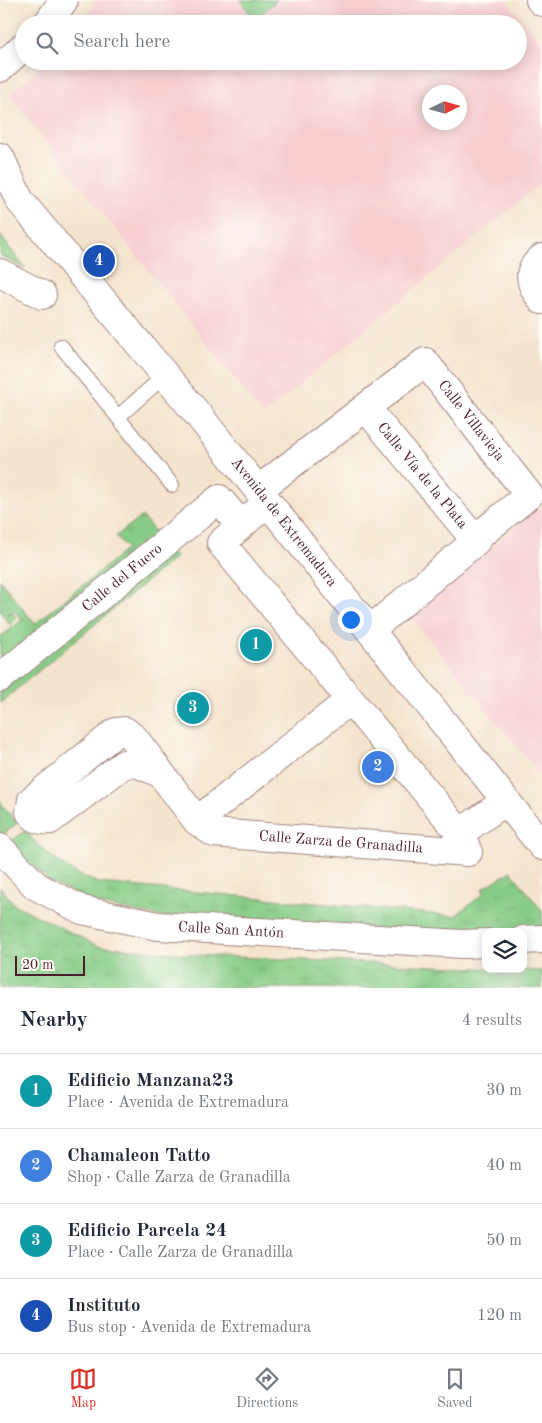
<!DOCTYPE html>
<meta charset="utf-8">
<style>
:root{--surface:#fff;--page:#f2f2f3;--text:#1f2937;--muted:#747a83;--line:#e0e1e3;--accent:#d93025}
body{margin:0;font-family:"Old Standard TT",serif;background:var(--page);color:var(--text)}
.controls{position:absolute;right:15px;bottom:15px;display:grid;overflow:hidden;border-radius:10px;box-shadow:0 2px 12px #0003}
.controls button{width:45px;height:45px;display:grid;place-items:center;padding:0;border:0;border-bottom:1px solid var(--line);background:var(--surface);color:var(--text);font:25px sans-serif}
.compass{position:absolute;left:422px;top:85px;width:45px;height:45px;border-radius:50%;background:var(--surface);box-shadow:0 2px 12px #0003;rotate:85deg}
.scale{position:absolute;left:15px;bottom:12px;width:70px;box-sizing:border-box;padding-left:5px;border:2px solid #4a1f2b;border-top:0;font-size:14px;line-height:18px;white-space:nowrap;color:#4a1f2b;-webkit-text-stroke:4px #fdfcf7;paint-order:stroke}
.you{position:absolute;left:350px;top:619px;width:18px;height:18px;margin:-12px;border:4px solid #fff;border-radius:50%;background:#1a73e8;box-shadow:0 0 0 8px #1a73e833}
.badge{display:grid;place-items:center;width:32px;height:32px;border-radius:50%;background:var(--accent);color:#fff;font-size:16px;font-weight:700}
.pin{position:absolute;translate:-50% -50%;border:2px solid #fff;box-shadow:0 1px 5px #0006}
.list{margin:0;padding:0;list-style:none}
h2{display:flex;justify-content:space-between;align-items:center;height:65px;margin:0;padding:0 20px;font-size:21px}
h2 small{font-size:16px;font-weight:400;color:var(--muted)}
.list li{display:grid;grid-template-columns:32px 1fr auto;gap:15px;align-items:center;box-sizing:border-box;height:75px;padding:0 20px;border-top:1px solid var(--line)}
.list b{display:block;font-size:19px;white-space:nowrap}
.list p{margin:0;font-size:16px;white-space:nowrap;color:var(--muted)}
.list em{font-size:16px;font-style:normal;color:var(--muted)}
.icon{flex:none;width:28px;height:28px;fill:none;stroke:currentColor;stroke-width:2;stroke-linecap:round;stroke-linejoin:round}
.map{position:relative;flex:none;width:542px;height:988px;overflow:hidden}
.search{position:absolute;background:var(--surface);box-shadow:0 2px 12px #0003;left:15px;right:15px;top:15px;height:55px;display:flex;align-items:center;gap:12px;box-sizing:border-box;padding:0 18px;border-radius:28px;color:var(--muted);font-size:19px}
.sheet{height:365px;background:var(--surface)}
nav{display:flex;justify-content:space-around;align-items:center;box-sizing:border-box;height:70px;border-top:1px solid var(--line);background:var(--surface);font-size:14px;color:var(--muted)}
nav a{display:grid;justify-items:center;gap:2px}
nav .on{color:var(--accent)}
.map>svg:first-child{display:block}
.built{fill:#f7cfd1;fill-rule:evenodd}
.grass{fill:url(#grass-tufts);stroke:#687658}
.pitch{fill:#87cc86;stroke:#687658}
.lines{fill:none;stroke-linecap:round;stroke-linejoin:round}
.lane-casing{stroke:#a0827c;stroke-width:16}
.street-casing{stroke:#a0827c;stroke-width:30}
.lane{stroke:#fff;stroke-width:14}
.street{stroke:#fff;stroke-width:28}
.labels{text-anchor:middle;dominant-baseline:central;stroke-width:4;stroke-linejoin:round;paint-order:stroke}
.street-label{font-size:15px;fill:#4a1f2b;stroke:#fdfcf7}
</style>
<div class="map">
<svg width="542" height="988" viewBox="0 0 542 988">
<defs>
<pattern id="grass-tufts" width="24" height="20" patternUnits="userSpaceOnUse" patternTransform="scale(1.25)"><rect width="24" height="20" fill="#87cc86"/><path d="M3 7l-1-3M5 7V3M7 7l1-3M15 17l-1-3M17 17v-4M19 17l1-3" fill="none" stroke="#76af74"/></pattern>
</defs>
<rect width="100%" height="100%" fill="#fdfcf7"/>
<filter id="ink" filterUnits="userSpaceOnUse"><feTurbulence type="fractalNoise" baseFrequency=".02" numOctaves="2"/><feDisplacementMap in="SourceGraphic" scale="10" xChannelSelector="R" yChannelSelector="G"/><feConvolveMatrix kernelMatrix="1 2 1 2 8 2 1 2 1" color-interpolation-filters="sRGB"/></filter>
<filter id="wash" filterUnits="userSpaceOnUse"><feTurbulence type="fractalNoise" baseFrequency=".0096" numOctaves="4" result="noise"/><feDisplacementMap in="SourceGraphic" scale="20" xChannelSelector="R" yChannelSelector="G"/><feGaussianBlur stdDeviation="1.12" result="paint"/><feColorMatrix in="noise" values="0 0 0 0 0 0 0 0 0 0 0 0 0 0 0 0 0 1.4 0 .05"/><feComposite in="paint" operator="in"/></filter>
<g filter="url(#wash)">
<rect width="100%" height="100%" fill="#f5e4cd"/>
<g class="built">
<path d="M 97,0 L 506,0 L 542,43 L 542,182 L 263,415 L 9,95 L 47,61 L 518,61 L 518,24 L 82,24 ZM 430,92 L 460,92 L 460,122 L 430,122 Z"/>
<polygon points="542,506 542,777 408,614"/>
</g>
<g class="grass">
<polygon points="0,235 25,268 0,256"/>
<polygon points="142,516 159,537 0,669 0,637 21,621 21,617 14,611 7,614 14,614 17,617 10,625 0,611 0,580 35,624 127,549 116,536"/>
<polygon points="167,546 176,557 0,703 0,686"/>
<polygon points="0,802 17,823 2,836 0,833"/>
<path d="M 25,831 C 46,855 69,873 99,883 L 455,916 L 484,893 L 482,889 L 511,871 L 542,911 L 542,930 L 448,932 L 157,916 L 97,904 L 50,882 L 9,843 Z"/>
<polygon points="0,887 15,905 98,946 196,955 542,971 542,988 0,988"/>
</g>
<polygon class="pitch" points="240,0 277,0 255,20"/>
</g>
<g filter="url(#ink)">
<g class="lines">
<defs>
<g id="lane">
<polyline points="61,346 172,485"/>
<polyline points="118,417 164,376"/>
</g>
<g id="street">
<polyline points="540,0 542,2"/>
<polyline points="47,24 64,0"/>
<polyline points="0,68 24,46"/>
<path id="s1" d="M 0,157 L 20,201 L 195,411 L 542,846"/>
<path d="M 542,258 C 525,272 530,285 542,300"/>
<polyline points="0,273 42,295"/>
<path id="s2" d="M 366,408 L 476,541 L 370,630"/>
<path id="s3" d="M 258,490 L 425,362 L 529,495 L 486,530"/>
<path id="s4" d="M 0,678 L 219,499 L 241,525"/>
<path d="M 157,772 L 136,763 L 124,764 L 50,820 C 41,821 35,819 30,812 L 32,800 L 116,732 L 125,731 L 134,738 L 197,821 L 350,700"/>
<path id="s5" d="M 197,821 L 214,833 L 468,852 L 460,833 L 221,543 L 268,502"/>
<polyline points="460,833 506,801"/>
<path id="s6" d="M 0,848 L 36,886 L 82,910 L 158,926 L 462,944 L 486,943"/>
<polyline points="523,940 542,939"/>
</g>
</defs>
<use href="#lane" class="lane-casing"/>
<use href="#street" class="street-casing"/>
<use href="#lane" class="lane"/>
<use href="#street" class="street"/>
</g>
</g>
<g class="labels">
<g class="street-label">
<text stroke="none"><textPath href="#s3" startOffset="285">Calle Villavieja</textPath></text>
<text stroke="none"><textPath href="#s2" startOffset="88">Calle Vía de la Plata</textPath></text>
<text stroke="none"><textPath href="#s1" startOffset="464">Avenida de Extremadura</textPath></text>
<text stroke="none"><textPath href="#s4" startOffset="158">Calle del Fuero</textPath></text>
<text stroke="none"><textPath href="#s5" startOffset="148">Calle Zarza de Granadilla</textPath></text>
<text stroke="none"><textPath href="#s6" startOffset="255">Calle San Antón</textPath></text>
</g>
</g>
</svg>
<div class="controls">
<button><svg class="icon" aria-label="layers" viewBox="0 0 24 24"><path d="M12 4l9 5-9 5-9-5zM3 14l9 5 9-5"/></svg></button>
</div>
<svg class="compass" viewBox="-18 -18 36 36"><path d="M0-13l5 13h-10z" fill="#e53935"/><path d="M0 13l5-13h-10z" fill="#747a83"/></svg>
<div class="scale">20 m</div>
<div class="you"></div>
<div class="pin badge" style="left:256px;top:645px;background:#0f9aa8">1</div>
<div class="pin badge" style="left:378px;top:767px;background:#3f7fe0">2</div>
<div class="pin badge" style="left:193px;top:708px;background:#0f9aa8">3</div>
<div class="pin badge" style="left:99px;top:261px;background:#1a4fb4">4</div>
<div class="search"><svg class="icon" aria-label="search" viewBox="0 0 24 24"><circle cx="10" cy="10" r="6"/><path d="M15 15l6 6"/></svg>Search here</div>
</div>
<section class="sheet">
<h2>Nearby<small>4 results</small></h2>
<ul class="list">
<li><span class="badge" style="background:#0f9aa8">1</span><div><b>Edificio Manzana23</b><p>Place · Avenida de Extremadura</p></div><em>30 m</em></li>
<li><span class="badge" style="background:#3f7fe0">2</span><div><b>Chamaleon Tatto</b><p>Shop · Calle Zarza de Granadilla</p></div><em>40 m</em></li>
<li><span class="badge" style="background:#0f9aa8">3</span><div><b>Edificio Parcela 24</b><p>Place · Calle Zarza de Granadilla</p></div><em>50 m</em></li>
<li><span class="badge" style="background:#1a4fb4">4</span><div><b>Instituto</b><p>Bus stop · Avenida de Extremadura</p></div><em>120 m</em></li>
</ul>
</section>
<nav>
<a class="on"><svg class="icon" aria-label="map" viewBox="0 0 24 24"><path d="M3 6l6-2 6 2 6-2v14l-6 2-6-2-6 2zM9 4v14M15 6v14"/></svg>Map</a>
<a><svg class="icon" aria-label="directions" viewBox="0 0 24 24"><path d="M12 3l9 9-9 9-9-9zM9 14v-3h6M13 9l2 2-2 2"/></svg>Directions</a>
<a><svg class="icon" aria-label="saved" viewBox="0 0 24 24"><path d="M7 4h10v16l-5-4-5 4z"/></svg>Saved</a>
</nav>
